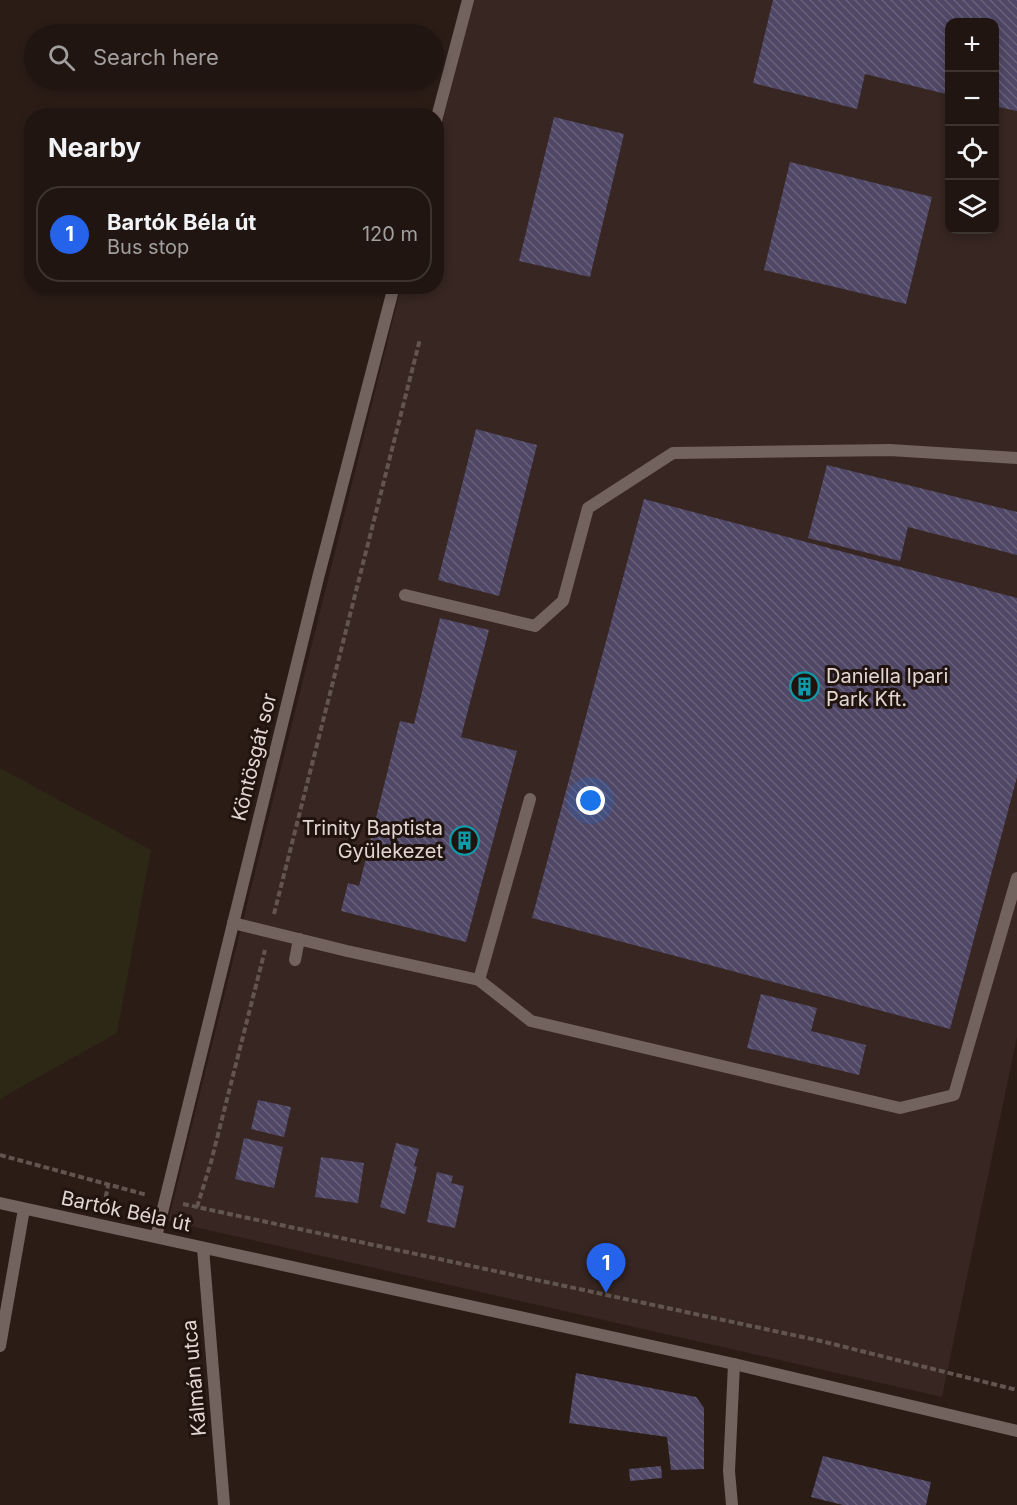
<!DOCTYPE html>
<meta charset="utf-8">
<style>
:root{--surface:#201510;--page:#281e19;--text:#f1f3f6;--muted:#a29f9f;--line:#3d3430;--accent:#2563eb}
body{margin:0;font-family:Inter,sans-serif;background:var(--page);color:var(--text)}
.controls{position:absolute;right:18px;top:18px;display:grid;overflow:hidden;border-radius:12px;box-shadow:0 3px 9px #0003}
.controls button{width:54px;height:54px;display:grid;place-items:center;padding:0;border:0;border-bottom:2px solid var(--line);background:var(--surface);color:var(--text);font:30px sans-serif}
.you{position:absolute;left:591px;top:801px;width:21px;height:21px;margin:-15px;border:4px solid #fff;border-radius:50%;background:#1a73e8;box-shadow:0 0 0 9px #1a73e833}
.badge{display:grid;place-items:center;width:39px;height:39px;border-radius:50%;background:var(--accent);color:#fff;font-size:20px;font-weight:700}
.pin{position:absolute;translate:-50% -50px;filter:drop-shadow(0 2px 3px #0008)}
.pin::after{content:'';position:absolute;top:32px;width:21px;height:18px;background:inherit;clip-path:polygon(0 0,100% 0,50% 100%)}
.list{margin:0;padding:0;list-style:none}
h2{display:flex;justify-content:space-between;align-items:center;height:78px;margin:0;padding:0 24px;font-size:26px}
h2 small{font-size:20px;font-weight:400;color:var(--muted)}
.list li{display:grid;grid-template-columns:39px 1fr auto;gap:18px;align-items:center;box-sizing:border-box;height:96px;margin:0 12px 12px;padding:0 12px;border:2px solid var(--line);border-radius:24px}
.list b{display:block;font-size:22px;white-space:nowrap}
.list p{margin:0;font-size:20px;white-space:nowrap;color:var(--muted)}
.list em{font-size:20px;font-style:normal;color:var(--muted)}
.icon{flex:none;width:33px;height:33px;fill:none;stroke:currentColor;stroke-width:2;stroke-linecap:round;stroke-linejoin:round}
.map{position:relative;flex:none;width:1017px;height:1505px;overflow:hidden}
.search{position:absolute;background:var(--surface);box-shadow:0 3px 9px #0003;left:24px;top:24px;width:420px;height:66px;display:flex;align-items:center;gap:15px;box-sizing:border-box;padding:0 21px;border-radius:33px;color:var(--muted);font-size:22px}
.panel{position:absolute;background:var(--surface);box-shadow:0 3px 9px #0003;left:24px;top:108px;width:420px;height:186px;border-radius:24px}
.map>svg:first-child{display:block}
.commercial{fill:#2d2716}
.industrial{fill:#372621;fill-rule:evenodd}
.building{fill:url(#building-back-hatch)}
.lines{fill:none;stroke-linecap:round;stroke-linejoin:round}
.path{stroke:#62554f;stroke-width:4;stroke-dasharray:6 3;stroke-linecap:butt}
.service{stroke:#73635e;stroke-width:12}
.minor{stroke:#73635e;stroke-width:12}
.labels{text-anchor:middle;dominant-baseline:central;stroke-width:6;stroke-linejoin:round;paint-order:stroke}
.poi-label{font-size:20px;fill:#e1d6d2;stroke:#21130d;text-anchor:start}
.street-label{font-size:20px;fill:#e1d6d2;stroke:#21130d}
</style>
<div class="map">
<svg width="1017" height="1505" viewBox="0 0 1017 1505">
<defs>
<pattern id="building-back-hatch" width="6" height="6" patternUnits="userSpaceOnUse" patternTransform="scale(1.5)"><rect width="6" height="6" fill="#4f4765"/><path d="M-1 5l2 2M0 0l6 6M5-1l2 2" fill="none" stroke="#68617a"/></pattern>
</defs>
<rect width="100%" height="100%" fill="#2b1c16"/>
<polygon class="commercial" points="0,768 151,850 117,1033 0,1099"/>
<path class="industrial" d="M 473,0 L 1017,0 L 1017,1037 L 942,1397 L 168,1221 L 401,287 L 436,286 L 437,145 ZM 950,22 L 994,22 L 994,230 L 950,230 Z"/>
<g class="building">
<polygon points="773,0 1017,0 1017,111 994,106 994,22 950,22 950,95 865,74 857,109 753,83"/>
<polygon points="554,117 624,134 590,277 519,261"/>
<polygon points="790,162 932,197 906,304 764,270"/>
<polygon points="476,429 537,445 499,596 438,580"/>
<polygon points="827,465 1017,512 1017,555 908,527 900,561 808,538"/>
<polygon points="644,499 1017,598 1017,777 950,1029 532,918"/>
<polygon points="440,618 489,630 461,737 517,751 466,942 341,911 348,883 359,886 400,721 414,724"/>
<polygon points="761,994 817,1008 811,1031 866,1045 859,1075 747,1048"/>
<polygon points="258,1100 291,1107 284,1137 251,1129"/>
<polygon points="244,1138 283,1147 274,1188 235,1179"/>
<polygon points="396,1143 419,1149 414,1166 417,1167 405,1214 380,1207"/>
<polygon points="321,1157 364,1163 358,1203 315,1197"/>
<polygon points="437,1172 453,1176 451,1183 464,1186 455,1228 427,1222"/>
<polygon points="576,1373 696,1397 704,1408 704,1469 671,1470 667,1437 569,1423"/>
<polygon points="823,1456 931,1482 926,1505 843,1505 811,1497"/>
<polygon points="661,1466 662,1478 630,1481 629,1469"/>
</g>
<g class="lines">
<g class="path">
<polyline points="274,914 420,339"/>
<polyline points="0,1155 147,1195"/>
<polyline points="183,1204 821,1341 1017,1390"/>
<polyline points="104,1206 108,1186"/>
<polyline points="197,1207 211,1162 265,950"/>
</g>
<g class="service">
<polyline points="405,595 535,626 563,601 588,508 673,453 890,450 1017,458"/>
<polyline points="233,923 347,951 479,980 531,1021 900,1108 954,1095 1017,878"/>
<polyline points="295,960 299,939"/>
<polyline points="479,980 530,799"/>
</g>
<g class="minor">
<polyline points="436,121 468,0"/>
<polyline points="0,1203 734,1364 1017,1431"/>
<polyline points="156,1237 318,578 394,286"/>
<polyline points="203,1248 224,1505"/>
<polyline points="0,1346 24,1209"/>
<polyline points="732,1505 729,1471 734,1364"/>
</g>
</g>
<defs>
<symbol id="building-ring" viewBox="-11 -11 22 22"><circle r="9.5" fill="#21130d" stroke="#0f9aa8" stroke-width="1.5"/><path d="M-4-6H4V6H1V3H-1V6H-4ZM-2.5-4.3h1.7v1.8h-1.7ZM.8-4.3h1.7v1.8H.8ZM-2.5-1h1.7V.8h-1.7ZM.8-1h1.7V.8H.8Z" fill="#0f9aa8"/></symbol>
</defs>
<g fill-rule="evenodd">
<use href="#building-ring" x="788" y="670" width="33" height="33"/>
<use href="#building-ring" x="448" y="824" width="33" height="33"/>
</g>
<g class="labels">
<g class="poi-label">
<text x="826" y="676">Daniella Ipari<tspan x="826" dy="23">Park Kft.</tspan></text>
<text x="443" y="828" text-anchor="end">Trinity Baptista<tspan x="443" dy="23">Gyülekezet</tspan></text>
</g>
<g class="street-label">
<text transform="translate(254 757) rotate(-76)">Köntösgát sor</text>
<text transform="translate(126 1211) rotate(12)">Bartók Béla út</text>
<text transform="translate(194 1378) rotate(-95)">Kálmán utca</text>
</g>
</g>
</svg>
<div class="controls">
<button>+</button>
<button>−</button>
<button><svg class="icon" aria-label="locate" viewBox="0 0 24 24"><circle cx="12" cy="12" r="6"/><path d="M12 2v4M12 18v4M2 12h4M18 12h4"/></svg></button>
<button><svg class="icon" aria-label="layers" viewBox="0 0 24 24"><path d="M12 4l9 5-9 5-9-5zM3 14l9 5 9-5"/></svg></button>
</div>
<div class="you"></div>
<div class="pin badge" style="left:606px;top:1293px">1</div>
<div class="search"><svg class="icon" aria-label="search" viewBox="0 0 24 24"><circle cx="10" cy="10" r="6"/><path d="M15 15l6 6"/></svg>Search here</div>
<section class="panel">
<h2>Nearby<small></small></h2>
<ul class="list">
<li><span class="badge">1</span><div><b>Bartók Béla út</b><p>Bus stop</p></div><em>120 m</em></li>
</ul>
</section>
</div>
